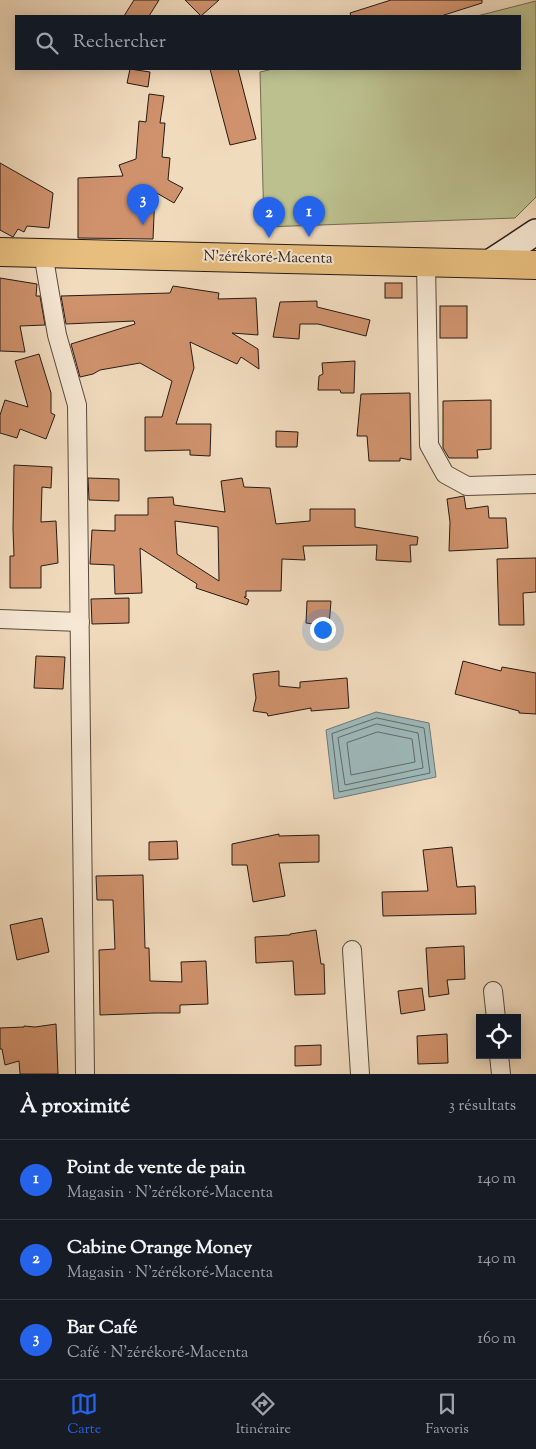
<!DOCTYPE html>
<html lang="fr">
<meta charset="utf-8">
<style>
:root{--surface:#171b24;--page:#20242c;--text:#f1f3f6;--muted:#9ea1a6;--line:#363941;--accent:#2563eb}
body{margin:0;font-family:"Sorts Mill Goudy",serif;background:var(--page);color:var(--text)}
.controls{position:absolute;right:15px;bottom:15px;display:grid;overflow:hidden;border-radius:0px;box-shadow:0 2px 12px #0003}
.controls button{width:45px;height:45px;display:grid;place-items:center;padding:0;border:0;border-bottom:1px solid var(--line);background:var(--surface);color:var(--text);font:25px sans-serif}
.you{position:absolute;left:322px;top:629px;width:18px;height:18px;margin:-12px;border:4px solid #fff;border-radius:50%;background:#1a73e8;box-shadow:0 0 0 8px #1a73e833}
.badge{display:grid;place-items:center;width:32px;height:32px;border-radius:50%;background:var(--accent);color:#fff;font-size:16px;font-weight:700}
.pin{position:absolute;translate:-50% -41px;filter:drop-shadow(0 1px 2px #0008)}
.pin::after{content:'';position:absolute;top:26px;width:18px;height:15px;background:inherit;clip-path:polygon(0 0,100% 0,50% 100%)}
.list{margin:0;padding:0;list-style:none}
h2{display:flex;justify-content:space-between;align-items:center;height:65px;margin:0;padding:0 20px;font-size:21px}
h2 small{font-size:16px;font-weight:400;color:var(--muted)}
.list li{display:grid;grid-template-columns:32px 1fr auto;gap:15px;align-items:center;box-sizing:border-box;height:80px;padding:0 20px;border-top:1px solid var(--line)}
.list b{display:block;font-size:19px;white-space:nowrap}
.list p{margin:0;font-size:16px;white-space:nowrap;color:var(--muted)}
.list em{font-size:16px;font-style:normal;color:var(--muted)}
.icon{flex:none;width:28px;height:28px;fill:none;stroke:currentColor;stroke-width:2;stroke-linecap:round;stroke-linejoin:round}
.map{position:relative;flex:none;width:536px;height:1074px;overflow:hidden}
.search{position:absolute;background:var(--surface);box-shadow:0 2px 12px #0003;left:15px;right:15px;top:15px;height:55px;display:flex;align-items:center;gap:12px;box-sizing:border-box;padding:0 18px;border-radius:0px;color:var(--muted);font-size:19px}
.sheet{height:305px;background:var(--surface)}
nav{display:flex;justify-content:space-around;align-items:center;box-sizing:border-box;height:70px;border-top:1px solid var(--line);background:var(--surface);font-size:14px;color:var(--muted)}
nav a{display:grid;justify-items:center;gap:2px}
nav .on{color:var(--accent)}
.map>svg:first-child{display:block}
.green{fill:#bcc08f;stroke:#716d52}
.water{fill:#9eb9ba;stroke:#6e7978}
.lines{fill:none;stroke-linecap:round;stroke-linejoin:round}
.shore{stroke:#626a68;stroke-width:1}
.building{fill:#cf926c;stroke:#261a15;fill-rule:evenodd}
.street-casing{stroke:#594a3f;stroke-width:20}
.secondary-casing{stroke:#261a15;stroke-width:28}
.highway-casing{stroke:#261a15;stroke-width:30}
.street{stroke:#f6e8d4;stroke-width:18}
.secondary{stroke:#f6e8d4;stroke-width:25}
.highway{stroke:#e8be7e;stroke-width:28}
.labels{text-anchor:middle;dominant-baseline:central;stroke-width:4;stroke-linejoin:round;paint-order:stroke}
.street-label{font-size:15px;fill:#261a15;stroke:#f6e8d4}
</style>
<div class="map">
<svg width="536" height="1074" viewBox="0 0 536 1074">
<rect width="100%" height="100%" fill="#f1dbbd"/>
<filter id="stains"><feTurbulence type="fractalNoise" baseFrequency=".004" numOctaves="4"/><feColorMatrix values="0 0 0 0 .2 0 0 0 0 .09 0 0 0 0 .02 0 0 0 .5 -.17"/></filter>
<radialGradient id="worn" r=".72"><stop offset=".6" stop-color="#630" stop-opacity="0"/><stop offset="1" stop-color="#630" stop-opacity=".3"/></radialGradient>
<polygon class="green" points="536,1 536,197 515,218 264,227 260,72 273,69 520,69 520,16 477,16"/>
<polygon class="water" points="376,712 429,723 436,777 334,799 326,730"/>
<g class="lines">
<g class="shore">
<polygon points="377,718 424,728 430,773 339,792 332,734"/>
<polygon points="377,724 418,733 423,768 345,785 338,738"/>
<polygon points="378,732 412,739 415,762 351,775 347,743"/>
</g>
</g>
<g class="building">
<polygon points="134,0 159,0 149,16 124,16"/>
<polygon points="185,0 219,0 201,16"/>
<polygon points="391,0 482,0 482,3 441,16 351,16 350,13"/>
<polygon points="130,69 150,72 148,87 127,83"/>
<polygon points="210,69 238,69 256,139 230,145"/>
<polygon points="149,94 164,96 160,123 165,123 162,157 170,158 168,180 183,188 174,203 155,192 153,239 78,238 78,178 123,176 119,165 136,159 139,121 146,122"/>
<polygon points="0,163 53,193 49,228 27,226 24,232 18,229 13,237 0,230"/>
<polygon points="0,278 37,284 36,296 40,296 45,325 20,326 25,352 0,351"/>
<rect x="385" y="283" width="17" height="15"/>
<polygon points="173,286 219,293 218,299 256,298 258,335 232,333 258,349 259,369 241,357 237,364 190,342 194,368 176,424 211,424 210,456 190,455 190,450 145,451 145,417 162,417 172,381 140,363 100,370 93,374 80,377 71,344 135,324 134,321 66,324 61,296 170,293"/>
<polygon points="317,301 317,307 370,320 366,336 318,324 300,324 299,339 273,337 280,302"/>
<rect x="440" y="306" width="27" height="32"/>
<polygon points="39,354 51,393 51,413 55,415 46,439 20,429 17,438 0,433 0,415 5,400 28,407 15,361"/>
<polygon points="355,361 354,393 341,393 340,390 318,390 319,376 323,374 322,363"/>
<polygon points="410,393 411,460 400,458 400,461 369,461 367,436 357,436 361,394"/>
<polygon points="491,400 491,449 477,450 478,458 449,458 443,448 443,401"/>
<polygon points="276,431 298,432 297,447 276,447"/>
<polygon points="14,465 52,467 51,488 42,487 41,522 56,521 58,563 41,566 41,588 10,588 10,556 14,556 13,529"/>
<polygon points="88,478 119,479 119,501 89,500"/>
<path d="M 242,478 L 244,487 L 270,488 L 276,524 L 310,521 L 310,509 L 355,509 L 355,527 L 418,537 L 417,545 L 410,545 L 411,562 L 376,560 L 377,545 L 303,546 L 305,560 L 282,559 L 281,591 L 246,591 L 246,597 L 244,597 L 249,600 L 247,605 L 196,588 L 197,584 L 140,548 L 142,593 L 115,594 L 114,565 L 90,564 L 92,530 L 115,531 L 115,515 L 148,515 L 148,498 L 173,497 L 174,505 L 225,512 L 221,481 ZM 175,521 L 218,527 L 219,581 L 177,554 Z"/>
<polygon points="464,496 466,509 488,506 489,518 506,518 508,548 449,551 450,522 447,499"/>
<polygon points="536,558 536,592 523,593 524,625 499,625 497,559"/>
<polygon points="129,598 129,623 92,624 91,599"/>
<polygon points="307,601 331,601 329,626 306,623"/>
<polygon points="36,656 65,657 63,689 34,688"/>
<polygon points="463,661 501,671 502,667 536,673 536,714 519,713 519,711 455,694"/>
<polygon points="279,671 279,686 300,688 300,682 347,678 349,708 311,711 311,708 268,716 267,713 253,711 256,698 253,674"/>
<polygon points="279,834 279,836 319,835 319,862 279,863 285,896 253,902 247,865 232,865 232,844"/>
<polygon points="177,841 178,859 149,860 149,842"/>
<polygon points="452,847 457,887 475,886 476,914 383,916 382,892 428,891 423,850"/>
<polygon points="143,875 145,948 149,948 150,981 182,982 181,962 206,961 208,1004 180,1005 180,1013 155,1013 100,1015 99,950 115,949 113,900 97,900 96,876"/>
<polygon points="42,918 49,952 17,960 10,925"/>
<polygon points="316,930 321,964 324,964 325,994 295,995 293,961 256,963 255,937 290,935 290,934"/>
<polygon points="464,946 465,979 447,980 449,994 429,997 426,948"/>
<polygon points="422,988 425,1010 401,1014 398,991"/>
<polygon points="56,1024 58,1074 20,1074 19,1061 5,1065 2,1049 0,1049 0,1028 24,1027 24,1026 35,1027"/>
<polygon points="447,1034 448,1063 418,1064 417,1036"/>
<polygon points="321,1045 321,1065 295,1066 295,1046"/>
</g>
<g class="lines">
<defs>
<g id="street">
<polyline points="43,253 57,335 77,405 85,1074"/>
<polyline points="426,262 429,445 445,474 467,486 536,484"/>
<polyline points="0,619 80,622"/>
<polyline points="352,950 360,1074"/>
<polyline points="493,991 496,1018"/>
<polyline points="499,1055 501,1074"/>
</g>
<polyline id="secondary" points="489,263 536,232"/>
<polyline id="highway" points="0,252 536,265"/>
</defs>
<use href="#street" class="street-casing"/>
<use href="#secondary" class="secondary-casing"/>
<use href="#highway" class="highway-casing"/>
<use href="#street" class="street"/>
<use href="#secondary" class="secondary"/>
<use href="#highway" class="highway"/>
</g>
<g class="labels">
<g class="street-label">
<text transform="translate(268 258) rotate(1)">N'zérékoré-Macenta</text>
</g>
</g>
<rect width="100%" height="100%" filter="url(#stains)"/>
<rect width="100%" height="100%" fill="url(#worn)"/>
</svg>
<div class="controls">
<button><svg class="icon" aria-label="locate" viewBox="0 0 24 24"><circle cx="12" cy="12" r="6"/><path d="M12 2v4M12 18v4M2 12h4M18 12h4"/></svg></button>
</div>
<div class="you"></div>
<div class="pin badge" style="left:309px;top:237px">1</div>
<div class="pin badge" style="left:269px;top:238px">2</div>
<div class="pin badge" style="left:143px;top:225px">3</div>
<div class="search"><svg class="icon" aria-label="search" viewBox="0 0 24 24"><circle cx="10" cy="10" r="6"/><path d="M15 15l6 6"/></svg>Rechercher</div>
</div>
<section class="sheet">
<h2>À proximité<small>3 résultats</small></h2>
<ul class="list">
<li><span class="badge">1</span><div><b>Point de vente de pain</b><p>Magasin · N'zérékoré-Macenta</p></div><em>140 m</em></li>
<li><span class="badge">2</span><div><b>Cabine Orange Money</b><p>Magasin · N'zérékoré-Macenta</p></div><em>140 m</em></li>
<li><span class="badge">3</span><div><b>Bar Café</b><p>Café · N'zérékoré-Macenta</p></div><em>160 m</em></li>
</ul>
</section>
<nav>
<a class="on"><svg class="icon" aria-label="map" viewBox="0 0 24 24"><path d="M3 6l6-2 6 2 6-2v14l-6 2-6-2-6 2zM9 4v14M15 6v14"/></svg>Carte</a>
<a><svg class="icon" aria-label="directions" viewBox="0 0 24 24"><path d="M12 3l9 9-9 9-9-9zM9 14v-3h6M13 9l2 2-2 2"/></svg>Itinéraire</a>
<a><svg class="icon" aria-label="saved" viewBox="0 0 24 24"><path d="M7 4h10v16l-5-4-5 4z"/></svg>Favoris</a>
</nav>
